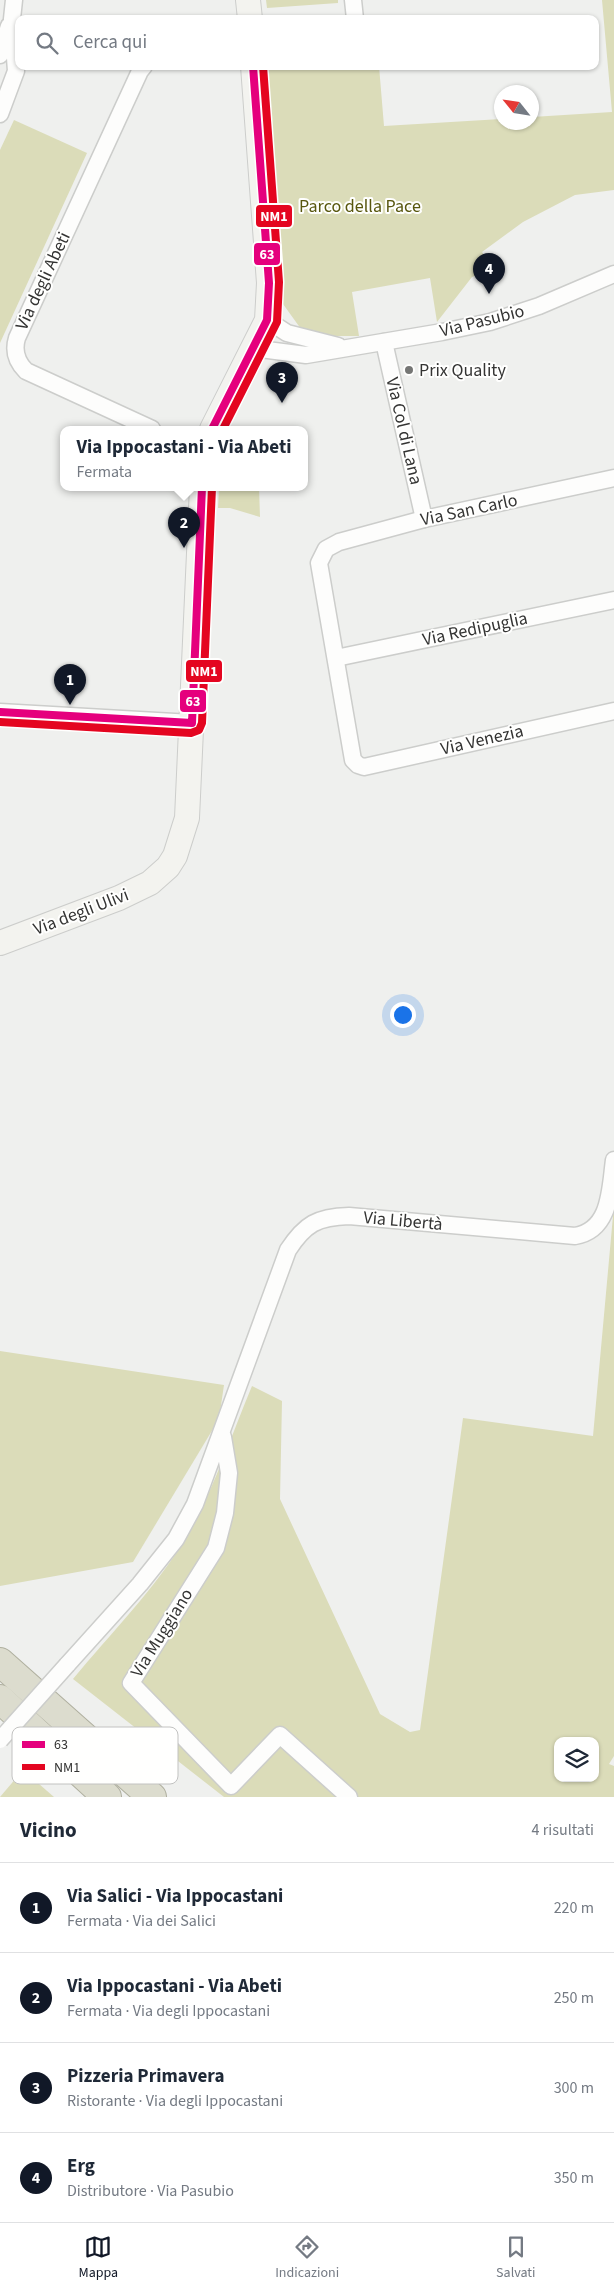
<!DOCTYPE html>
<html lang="it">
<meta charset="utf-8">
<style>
:root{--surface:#fff;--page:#f6f6f7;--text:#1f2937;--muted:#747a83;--line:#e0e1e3;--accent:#111827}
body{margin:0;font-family:"Source Sans 3",sans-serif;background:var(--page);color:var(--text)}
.controls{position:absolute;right:15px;bottom:15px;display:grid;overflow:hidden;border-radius:10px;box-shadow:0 1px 4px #0004}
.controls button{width:45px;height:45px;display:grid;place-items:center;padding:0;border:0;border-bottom:1px solid var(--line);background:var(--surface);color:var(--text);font:25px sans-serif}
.compass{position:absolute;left:494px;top:85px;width:45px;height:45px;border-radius:50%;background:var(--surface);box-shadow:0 1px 4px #0004;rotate:300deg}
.you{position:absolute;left:402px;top:1014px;width:18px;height:18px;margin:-12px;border:4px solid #fff;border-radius:50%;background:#1a73e8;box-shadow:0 0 0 8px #1a73e833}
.badge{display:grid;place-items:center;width:32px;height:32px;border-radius:50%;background:var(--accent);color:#fff;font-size:16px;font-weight:700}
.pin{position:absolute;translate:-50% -41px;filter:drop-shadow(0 1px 2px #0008)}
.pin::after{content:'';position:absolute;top:26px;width:18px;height:15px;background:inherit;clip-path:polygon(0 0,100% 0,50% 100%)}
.popup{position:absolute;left:60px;top:426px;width:248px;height:65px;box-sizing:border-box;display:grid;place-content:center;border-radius:10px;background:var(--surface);filter:drop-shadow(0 1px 4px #0005);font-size:16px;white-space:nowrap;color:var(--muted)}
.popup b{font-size:19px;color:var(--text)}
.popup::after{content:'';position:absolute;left:50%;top:100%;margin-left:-10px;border:10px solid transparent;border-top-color:var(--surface)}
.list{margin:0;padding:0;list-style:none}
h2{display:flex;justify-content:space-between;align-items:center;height:65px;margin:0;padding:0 20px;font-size:21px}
h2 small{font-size:16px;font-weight:400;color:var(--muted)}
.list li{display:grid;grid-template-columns:32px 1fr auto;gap:15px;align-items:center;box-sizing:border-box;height:90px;padding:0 20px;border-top:1px solid var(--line)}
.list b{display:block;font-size:19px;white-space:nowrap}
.list p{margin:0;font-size:16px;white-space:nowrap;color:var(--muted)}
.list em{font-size:16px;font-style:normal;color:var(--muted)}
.icon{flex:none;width:28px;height:28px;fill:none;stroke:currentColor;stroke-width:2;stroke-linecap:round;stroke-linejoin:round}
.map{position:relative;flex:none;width:614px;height:1797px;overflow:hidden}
.search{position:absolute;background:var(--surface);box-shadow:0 1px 4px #0004;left:15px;right:15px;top:15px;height:55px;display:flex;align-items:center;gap:12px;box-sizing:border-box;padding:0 18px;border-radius:10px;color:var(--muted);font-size:19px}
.sheet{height:425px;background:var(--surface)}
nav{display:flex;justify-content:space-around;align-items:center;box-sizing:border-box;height:70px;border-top:1px solid var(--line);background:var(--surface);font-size:14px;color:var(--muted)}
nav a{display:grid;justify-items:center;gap:2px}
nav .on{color:var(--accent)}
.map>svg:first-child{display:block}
.green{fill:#dbdcb9;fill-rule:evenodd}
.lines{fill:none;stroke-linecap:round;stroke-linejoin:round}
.street-casing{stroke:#cccdcb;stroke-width:19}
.secondary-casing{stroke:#cccdcb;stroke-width:26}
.highway-casing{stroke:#afaf9f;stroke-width:30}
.street{stroke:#fdfdfc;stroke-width:16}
.secondary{stroke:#f3f3ef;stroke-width:24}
.highway{stroke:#dcdcce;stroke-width:28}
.street-bridge-casing{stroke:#cccdcb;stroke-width:19;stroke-linecap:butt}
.street-bridge{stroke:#fdfdfc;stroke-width:16}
.bus-1-casing{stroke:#fffffe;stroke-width:11}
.bus-2-casing{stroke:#fffffe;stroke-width:11}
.bus-1{stroke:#e5007d;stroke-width:8}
.bus-2{stroke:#e40520;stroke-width:8}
.poi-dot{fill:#757674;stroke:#fffffe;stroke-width:2}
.labels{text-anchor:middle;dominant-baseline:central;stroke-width:4;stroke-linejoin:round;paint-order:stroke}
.park-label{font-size:18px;fill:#58570e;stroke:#fffffe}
.street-label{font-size:18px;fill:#343433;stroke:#fffffe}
.poi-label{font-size:18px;fill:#343433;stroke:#fffffe;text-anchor:start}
.key{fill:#fffffe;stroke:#c2c2c1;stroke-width:1}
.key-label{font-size:14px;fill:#343433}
.line-badge{stroke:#fffffe;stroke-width:2}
.badge-label{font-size:14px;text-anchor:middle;font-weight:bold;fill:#fff}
</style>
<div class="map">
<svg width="614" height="1797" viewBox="0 0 614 1797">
<rect width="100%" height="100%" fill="#eff0ee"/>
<g class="green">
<polygon points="266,0 338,0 338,3 267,8"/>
<polygon points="602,0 614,0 614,190 575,195 523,222 482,252 494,269 472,277 437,322 430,278 352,292 359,336 320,336 301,329 283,304 268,66 379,66 384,126 501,119 502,122 532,122 532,117 612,112"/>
<polygon points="14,120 87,153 0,343 0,150"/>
<polygon points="219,487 259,487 260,517 230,508 218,508"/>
<path d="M 614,1205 L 614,1756 L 609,1764 L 614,1766 L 614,1797 L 224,1797 L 73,1679 C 111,1633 156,1588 187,1536 C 214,1489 231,1436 252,1386 L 282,1401 L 280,1499 L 380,1714 L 410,1732 L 420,1730 L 463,1418 L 593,1436 ZM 558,1741 L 595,1741 L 595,1778 L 558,1778 Z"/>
<polygon points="0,1351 224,1385 219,1419 133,1562 0,1586"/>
<polygon points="23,1770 54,1797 0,1797"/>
</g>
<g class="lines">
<defs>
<g id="street">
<polyline points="353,0 355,19"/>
<polyline points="0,55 9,26"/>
<path d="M 144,66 L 140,71 L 17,338 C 13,351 17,362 26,371 L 152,429"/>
<polyline points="0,114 16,71 12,19 14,0"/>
<polyline points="267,320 287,333 338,346"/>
<polyline points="384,342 424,519"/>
<polyline points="252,348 306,355 442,332 490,322 539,306 614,274"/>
<polyline points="614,478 424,519 339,542 326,549 319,563 353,760 358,765 364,767 614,711"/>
<polyline points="336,658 614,600"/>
<polyline points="0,712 192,723"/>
<polyline points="223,1437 229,1473 225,1513 216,1548 131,1683 231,1786 280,1735 349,1797"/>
<path d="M 67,1665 L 140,1584 L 176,1539 L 195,1504 L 288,1250 C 305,1224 317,1217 349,1216 L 575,1236 C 611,1230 610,1189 614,1160"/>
</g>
<g id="secondary">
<polyline points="248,0 250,19"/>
<polyline points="212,429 267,320 269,283 253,66"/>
<polyline points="0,943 119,898 150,883 168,867 175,856 187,818 202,487"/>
</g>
<g id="highway">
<polyline points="0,1662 152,1797"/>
<polyline points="0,1699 107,1797"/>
</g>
</defs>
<use href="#street" class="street-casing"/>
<use href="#secondary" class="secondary-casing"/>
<use href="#highway" class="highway-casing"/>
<use href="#street" class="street"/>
<use href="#secondary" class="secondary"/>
<use href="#highway" class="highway"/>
<defs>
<polyline id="street-bridge" points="0,1740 67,1665"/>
</defs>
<use href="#street-bridge" class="street-bridge-casing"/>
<use href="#street-bridge" class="street-bridge"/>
<defs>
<g id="bus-1">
<polyline points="212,429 267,320 269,283 253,66"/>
<polyline points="0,712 192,723 202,487"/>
</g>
<g id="bus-2">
<polyline points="223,429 277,322 279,282 263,66"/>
<polyline points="0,722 191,733 199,730 202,723 212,487"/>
</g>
</defs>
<use href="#bus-1" class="bus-1-casing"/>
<use href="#bus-2" class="bus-2-casing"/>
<use href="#bus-1" class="bus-1"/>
<use href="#bus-2" class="bus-2"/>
</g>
<circle class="poi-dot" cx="409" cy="370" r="5"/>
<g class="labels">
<g class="park-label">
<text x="360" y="206">Parco della Pace</text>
</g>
<g class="street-label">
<text transform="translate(43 281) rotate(-65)">Via degli Abeti</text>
<text transform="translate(482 321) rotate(-14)">Via Pasubio</text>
<text transform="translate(404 431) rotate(77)">Via Col di Lana</text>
<text transform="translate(469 510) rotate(-12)">Via San Carlo</text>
<text transform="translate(475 629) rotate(-12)">Via Redipuglia</text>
<text transform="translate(482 740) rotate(-13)">Via Venezia</text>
<text transform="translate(81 912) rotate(-21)">Via degli Ulivi</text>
<text transform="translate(403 1221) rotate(5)">Via Libertà</text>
<text transform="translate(162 1633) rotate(-58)">Via Muggiano</text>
</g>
<g class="poi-label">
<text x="419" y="370">Prix Quality</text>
</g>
</g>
<rect x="12" y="1727" width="166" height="57" rx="8" class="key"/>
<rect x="22" y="1741" width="23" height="7" fill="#e5007d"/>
<rect x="22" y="1764" width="23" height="6" fill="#e40520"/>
<g class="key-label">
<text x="54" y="1749">63</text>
<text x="54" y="1772">NM1</text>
</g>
<g class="line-badge">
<rect x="255" y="204" width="38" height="24" rx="5" fill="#e40520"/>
<rect x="253" y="242" width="28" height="24" rx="5" fill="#e5007d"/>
<rect x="185" y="659" width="38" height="24" rx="5" fill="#e40520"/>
<rect x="179" y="689" width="28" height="24" rx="5" fill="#e5007d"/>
</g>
<g class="badge-label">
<text x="274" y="221">NM1</text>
<text x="267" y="259">63</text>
<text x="204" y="676">NM1</text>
<text x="193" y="706">63</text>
</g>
</svg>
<div class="controls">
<button><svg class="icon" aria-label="layers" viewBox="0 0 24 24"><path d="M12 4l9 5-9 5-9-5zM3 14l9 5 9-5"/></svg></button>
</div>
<svg class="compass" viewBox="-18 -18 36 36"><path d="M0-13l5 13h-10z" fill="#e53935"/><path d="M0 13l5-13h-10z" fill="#747a83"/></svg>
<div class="you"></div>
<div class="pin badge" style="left:70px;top:705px">1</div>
<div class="pin badge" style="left:184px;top:548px">2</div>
<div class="popup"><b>Via Ippocastani - Via Abeti</b>Fermata</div>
<div class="pin badge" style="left:282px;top:403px">3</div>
<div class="pin badge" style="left:489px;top:294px">4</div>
<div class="search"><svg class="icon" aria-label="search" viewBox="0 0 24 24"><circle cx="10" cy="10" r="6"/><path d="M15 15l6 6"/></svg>Cerca qui</div>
</div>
<section class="sheet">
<h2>Vicino<small>4 risultati</small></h2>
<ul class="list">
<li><span class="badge">1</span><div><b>Via Salici - Via Ippocastani</b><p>Fermata · Via dei Salici</p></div><em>220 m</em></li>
<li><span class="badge">2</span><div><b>Via Ippocastani - Via Abeti</b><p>Fermata · Via degli Ippocastani</p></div><em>250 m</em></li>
<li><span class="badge">3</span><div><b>Pizzeria Primavera</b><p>Ristorante · Via degli Ippocastani</p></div><em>300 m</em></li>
<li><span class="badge">4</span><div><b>Erg</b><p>Distributore · Via Pasubio</p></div><em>350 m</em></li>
</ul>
</section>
<nav>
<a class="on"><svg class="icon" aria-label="map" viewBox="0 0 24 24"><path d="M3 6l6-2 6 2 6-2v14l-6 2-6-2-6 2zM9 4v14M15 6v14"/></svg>Mappa</a>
<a><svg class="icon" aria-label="directions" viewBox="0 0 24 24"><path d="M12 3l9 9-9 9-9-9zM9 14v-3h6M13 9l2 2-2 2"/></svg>Indicazioni</a>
<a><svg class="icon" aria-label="saved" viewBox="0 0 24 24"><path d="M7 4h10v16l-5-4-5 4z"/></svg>Salvati</a>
</nav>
